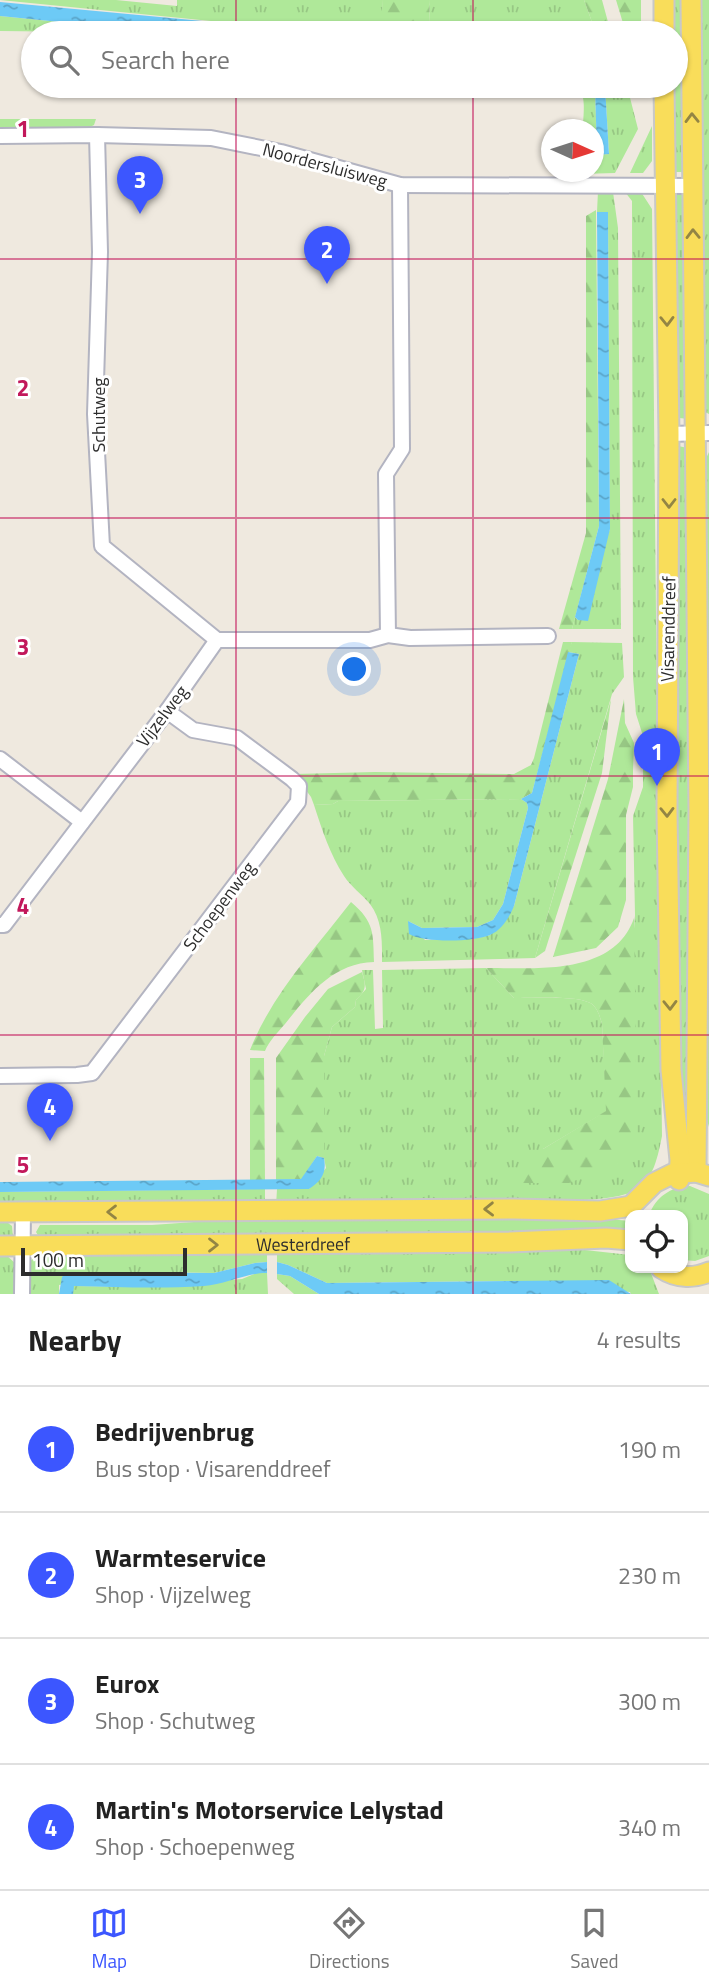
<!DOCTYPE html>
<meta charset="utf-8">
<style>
:root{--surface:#fff;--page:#f2f2f2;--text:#222;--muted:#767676;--line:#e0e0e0;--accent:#3c56ff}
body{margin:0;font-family:"Titillium Web",sans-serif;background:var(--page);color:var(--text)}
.controls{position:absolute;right:21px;bottom:21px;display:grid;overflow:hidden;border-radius:14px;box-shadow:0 2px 5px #0004}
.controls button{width:63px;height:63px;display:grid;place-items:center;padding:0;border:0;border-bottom:2px solid var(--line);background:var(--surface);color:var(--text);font:35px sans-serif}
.compass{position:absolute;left:541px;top:119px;width:63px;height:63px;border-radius:50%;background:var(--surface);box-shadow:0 2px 5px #0004;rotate:93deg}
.scale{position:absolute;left:21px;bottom:18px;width:166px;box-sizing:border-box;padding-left:7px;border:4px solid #2d2d2d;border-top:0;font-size:19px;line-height:24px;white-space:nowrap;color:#2d2d2d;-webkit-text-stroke:5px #fff;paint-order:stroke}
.you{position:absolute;left:355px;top:670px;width:24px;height:24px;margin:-18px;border:5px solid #fff;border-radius:50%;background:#1a73e8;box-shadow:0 0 0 10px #1a73e833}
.badge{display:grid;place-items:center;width:46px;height:46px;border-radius:50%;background:var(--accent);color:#fff;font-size:23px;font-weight:700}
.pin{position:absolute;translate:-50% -58px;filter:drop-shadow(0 2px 4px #0008)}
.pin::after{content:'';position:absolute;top:37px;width:24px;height:21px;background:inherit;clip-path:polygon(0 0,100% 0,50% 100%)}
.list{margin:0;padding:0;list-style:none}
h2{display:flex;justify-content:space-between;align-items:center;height:91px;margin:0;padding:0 28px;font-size:30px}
h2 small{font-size:23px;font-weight:400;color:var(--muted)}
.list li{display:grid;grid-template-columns:46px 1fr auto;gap:21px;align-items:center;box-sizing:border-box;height:126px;padding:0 28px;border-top:2px solid var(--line)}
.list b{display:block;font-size:26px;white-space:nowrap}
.list p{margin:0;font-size:23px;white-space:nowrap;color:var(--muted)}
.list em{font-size:23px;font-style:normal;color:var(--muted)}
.icon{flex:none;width:38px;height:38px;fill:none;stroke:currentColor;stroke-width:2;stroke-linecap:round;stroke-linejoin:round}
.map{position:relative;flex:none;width:709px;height:1294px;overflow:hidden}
.search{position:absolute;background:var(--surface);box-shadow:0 2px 5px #0004;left:21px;right:21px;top:21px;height:77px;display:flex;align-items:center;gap:18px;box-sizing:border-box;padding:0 24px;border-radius:38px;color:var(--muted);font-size:26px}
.sheet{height:595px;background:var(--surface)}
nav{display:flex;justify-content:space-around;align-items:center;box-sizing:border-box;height:98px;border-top:2px solid var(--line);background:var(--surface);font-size:19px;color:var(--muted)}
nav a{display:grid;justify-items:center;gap:4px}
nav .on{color:var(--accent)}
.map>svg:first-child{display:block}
.grass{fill:url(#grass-tufts)}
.forest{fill:url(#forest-firs)}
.water{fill:url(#water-ripples)}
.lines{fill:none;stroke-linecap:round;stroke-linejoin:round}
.minor-casing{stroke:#b3b4c1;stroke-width:18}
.major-casing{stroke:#c8c8c8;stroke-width:23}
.minor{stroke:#fff;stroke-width:14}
.major{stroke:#f9dd5a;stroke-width:19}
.oneway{stroke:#938544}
.grid{fill:none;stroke:#c2185b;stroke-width:2;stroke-opacity:0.55}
.labels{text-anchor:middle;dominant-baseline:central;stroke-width:6;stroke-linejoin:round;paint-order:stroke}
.street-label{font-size:18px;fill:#2d2d2d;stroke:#fff}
.grid-label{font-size:23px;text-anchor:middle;font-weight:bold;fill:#c2185b;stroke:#fff;stroke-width:6;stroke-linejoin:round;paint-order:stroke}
</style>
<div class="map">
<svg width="709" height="1294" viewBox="0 0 709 1294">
<defs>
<pattern id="grass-tufts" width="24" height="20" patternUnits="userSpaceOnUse" patternTransform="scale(1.75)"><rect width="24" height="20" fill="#afe899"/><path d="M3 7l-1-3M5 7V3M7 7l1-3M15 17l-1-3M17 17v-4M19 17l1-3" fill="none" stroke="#97c784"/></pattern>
<pattern id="forest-firs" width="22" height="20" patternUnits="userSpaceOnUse" patternTransform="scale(1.75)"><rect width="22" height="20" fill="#afe899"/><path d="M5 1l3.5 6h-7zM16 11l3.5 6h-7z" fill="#97c784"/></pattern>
<pattern id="water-ripples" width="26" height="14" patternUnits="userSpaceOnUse" patternTransform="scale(1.75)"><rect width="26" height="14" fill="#6dcaf6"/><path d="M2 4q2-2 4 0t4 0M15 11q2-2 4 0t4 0" fill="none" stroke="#5aa4c8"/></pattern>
</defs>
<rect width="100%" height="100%" fill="#efe9df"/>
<g class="grass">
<polygon points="0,0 116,0 177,6 177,0 383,0 382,21 429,24 430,0 584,0 596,33 331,33"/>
<polygon points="672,0 682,0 685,172 674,172 673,86 676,86 676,33 672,33"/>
<polygon points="698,0 709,0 709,414 701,410"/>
<polygon points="0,16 170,33 0,31"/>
<path d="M 578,86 L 595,86 L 597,155 L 609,154 L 605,86 L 627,86 L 638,129 L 615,173 L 581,174 L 581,172 L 594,172 L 594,130 L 583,129 C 583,115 587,98 578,86 Z"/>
<polygon points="0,119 96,119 94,125 86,129 0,130"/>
<polygon points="652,126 652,161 643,173 630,173"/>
<polygon points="598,191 613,192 618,228 621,629 572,629 575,617 578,620 610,529 608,212 597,212"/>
<path d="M 625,192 L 641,192 L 652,209 L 657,716 L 661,758 L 658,807 L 662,1136 C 658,1155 654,1181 634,1191 C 611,1202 564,1200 538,1201 C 451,1204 364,1205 276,1206 L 277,1189 L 309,1189 L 326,1168 L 324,1158 L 324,1056 L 332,1027 L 355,1007 L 356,1000 L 366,989 L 362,970 L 373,970 L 375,1029 L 383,1028 L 382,970 L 486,968 L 514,998 C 532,998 579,995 592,1004 C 598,1009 600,1017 602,1024 L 607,1111 L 543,1149 L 617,1164 L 635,915 L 633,816 L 643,787 L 643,736 L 636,714 L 633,677 L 632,201 Z"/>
<polygon points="675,192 686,192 689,419 679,418"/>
<polygon points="678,446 688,448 692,1060 689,1167 679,1131 675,488"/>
<polygon points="709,452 709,1127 707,1120 702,467"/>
<path d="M 572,642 L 622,643 L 624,677 L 612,694 L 535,958 L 382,962 C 382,943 383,921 370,904 C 362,894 351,887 344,876 C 330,854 322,830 314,805 L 333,804 L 338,801 L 521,799 L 527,803 L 528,808 L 503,904 L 493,920 L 477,927 L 422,928 L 408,921 L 425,940 L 477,938 L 490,935 L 514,906 L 579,654 L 568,652 Z"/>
<path d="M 690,1186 L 709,1194 L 709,1256 L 695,1261 L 683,1260 L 683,1215 L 649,1215 C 656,1197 670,1187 690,1186 Z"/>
<polygon points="265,1189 265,1204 0,1207 0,1192"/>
<polygon points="587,1217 630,1221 630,1229 477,1234 39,1237 36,1232 40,1225 152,1225 236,1219"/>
<polygon points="0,1220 4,1220 12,1226 13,1238 0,1240"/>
<polygon points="585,1250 630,1255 630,1268 649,1268 659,1294 631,1294 630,1292 509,1281 327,1283 288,1265 277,1262 277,1251"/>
<polygon points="267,1251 267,1262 255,1263 214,1273 151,1272 59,1285 59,1294 28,1294 28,1263 40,1252"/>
<polygon points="0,1252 3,1252 17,1265 17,1294 0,1294"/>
<polygon points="259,1272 267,1273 268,1294 73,1294 73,1286 143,1287 242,1279"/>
<polygon points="277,1274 290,1276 319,1294 294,1294 277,1279"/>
</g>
<g class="forest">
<polygon points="383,0 430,0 429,24 381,21"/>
<polygon points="584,0 602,0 611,33 596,33"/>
<polygon points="616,0 641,0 641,33 626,33"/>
<polygon points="596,210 599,526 572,629 559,629 586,533 586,216"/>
<polygon points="563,642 572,642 532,793 521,799 338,801 333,804 314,805 311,797 294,774 375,772 514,774 531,765 534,758"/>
<polygon points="611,699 602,773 545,951 535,958"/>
<polygon points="624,699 625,723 634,743 633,771 633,787 626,815 626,900 618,927 596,948 553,957 608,779"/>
<path d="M 351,902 C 375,922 373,934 374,962 C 333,963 308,995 285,1024 C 278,1032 269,1041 265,1051 L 250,1050 C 272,994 315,949 351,902 Z"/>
<path d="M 634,918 L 637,1141 L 617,1164 L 569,1183 L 514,1183 L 543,1149 L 606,1111 L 602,1024 C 600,1017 598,1009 592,1004 C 579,995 532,998 514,998 L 486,968 C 536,968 614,976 634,918 Z"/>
<path d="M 362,972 C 366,986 367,990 356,1000 L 355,1007 L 332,1027 L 324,1056 L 324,1158 L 317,1156 L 302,1179 L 276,1180 L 276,1058 L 305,1017 L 328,989 Z"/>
<polygon points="250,1058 264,1058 265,1180 250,1180"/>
</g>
<g class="water">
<polygon points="0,2 331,33 170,33 0,16"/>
<polygon points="595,86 605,86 609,154 597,155"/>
<polygon points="597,212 608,212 610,529 588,621 578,620 575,617 599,526"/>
<path d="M 568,652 L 579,654 L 514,906 C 509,918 502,930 490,935 C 474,942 424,943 409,934 L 408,921 L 422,928 L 477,927 L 493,920 L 503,904 L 528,808 L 527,803 L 521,799 L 532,793 Z"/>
<path d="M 317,1156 L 324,1158 C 327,1173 321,1181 309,1189 L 0,1192 L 0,1182 L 301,1179 Z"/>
<path d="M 267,1262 L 267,1273 C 250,1272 224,1285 204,1286 C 161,1289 117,1287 74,1286 L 73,1294 L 59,1294 L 62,1277 L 68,1272 L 214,1273 L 255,1263 Z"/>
<polygon points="277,1262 288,1265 327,1283 609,1280 631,1294 319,1294 290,1276 277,1274"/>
</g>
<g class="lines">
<defs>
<g id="minor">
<polyline points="97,135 100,252 95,414 102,546 217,640"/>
<polyline points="0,136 97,135 211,138 281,152 400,185 693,186"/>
<polyline points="669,434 709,433"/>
<polyline points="388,635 386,474 402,449 400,185"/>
<polyline points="0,759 82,822"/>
<polyline points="0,925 4,925 167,711 217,640 370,640 388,635 410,638 548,636"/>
<polyline points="0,1076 77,1075 92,1073 298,802 299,786 292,779 237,738 193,730 167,711"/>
<polyline points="22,1294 23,1212"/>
</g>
<g id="major">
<polyline points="664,0 664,33"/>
<polyline points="691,0 699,811 696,1172"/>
<polyline points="664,86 669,434 667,811 671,1070 680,1160 679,1180"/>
<polyline points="0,1212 514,1209 600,1211 631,1206 654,1183 672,1174 696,1172 709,1176"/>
<path id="s1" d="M 0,1246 L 510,1242 L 606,1238 L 630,1240"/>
<path d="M 661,1268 C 676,1278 693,1279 709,1272"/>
</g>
</defs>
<use href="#minor" class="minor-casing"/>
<use href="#major" class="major-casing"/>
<use href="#minor" class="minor"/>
<use href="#major" class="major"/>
</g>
<defs><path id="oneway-chevron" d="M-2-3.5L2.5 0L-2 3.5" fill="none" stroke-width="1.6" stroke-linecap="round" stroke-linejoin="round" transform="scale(1.75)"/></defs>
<g class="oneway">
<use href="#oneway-chevron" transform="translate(692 118) rotate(-91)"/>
<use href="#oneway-chevron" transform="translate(693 234) rotate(-91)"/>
<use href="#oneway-chevron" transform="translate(667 321) rotate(89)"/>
<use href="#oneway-chevron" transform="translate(669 503) rotate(90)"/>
<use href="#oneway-chevron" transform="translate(667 812) rotate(89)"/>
<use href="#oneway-chevron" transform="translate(670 1005) rotate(89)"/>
<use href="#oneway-chevron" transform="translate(489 1209) rotate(179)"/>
<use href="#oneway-chevron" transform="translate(112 1212) rotate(180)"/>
<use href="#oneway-chevron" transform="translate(213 1245)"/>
</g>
<path class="grid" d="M 236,0 L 236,33M 473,0 L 473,33M 236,86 L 236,1294M 473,86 L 473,1294M 0,259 L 709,259M 0,518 L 709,518M 0,776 L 709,776M 0,1035 L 709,1035"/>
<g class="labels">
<g class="street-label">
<text transform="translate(325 165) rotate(15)">Noordersluisweg</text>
<text transform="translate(98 415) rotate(-90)">Schutweg</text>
<text transform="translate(668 629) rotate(-89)">Visarenddreef</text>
<text transform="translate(162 716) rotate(-53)">Vijzelweg</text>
<text transform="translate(219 906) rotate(-53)">Schoepenweg</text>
<text stroke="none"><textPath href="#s1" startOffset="303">Westerdreef</textPath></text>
</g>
</g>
<g class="grid-label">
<text x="23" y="137">1</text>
<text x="23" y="396">2</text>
<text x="23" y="655">3</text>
<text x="23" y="914">4</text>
<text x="23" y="1173">5</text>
</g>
</svg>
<div class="controls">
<button><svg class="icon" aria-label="locate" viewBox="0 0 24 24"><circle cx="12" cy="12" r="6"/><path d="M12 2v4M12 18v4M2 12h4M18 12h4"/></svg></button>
</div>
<svg class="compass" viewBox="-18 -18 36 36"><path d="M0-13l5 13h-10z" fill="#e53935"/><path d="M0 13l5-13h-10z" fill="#767676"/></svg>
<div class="scale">100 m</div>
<div class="you"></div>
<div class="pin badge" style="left:657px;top:786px">1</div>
<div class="pin badge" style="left:327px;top:284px">2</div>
<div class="pin badge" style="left:140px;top:214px">3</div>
<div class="pin badge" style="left:50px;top:1141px">4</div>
<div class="search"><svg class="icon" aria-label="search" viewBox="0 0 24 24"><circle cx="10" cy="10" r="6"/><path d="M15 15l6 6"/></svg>Search here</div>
</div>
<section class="sheet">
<h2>Nearby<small>4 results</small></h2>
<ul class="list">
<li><span class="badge">1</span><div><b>Bedrijvenbrug</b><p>Bus stop · Visarenddreef</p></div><em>190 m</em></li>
<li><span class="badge">2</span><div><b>Warmteservice</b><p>Shop · Vijzelweg</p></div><em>230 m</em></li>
<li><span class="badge">3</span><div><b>Eurox</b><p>Shop · Schutweg</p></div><em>300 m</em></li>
<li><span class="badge">4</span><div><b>Martin's Motorservice Lelystad</b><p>Shop · Schoepenweg</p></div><em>340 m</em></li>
</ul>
</section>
<nav>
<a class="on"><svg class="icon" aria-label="map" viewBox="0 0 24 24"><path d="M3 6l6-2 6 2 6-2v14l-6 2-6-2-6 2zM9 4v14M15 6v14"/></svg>Map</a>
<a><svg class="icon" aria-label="directions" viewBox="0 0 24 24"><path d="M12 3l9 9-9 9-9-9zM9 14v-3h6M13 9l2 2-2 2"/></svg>Directions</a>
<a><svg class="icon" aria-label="saved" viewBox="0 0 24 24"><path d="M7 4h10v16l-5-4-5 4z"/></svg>Saved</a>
</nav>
